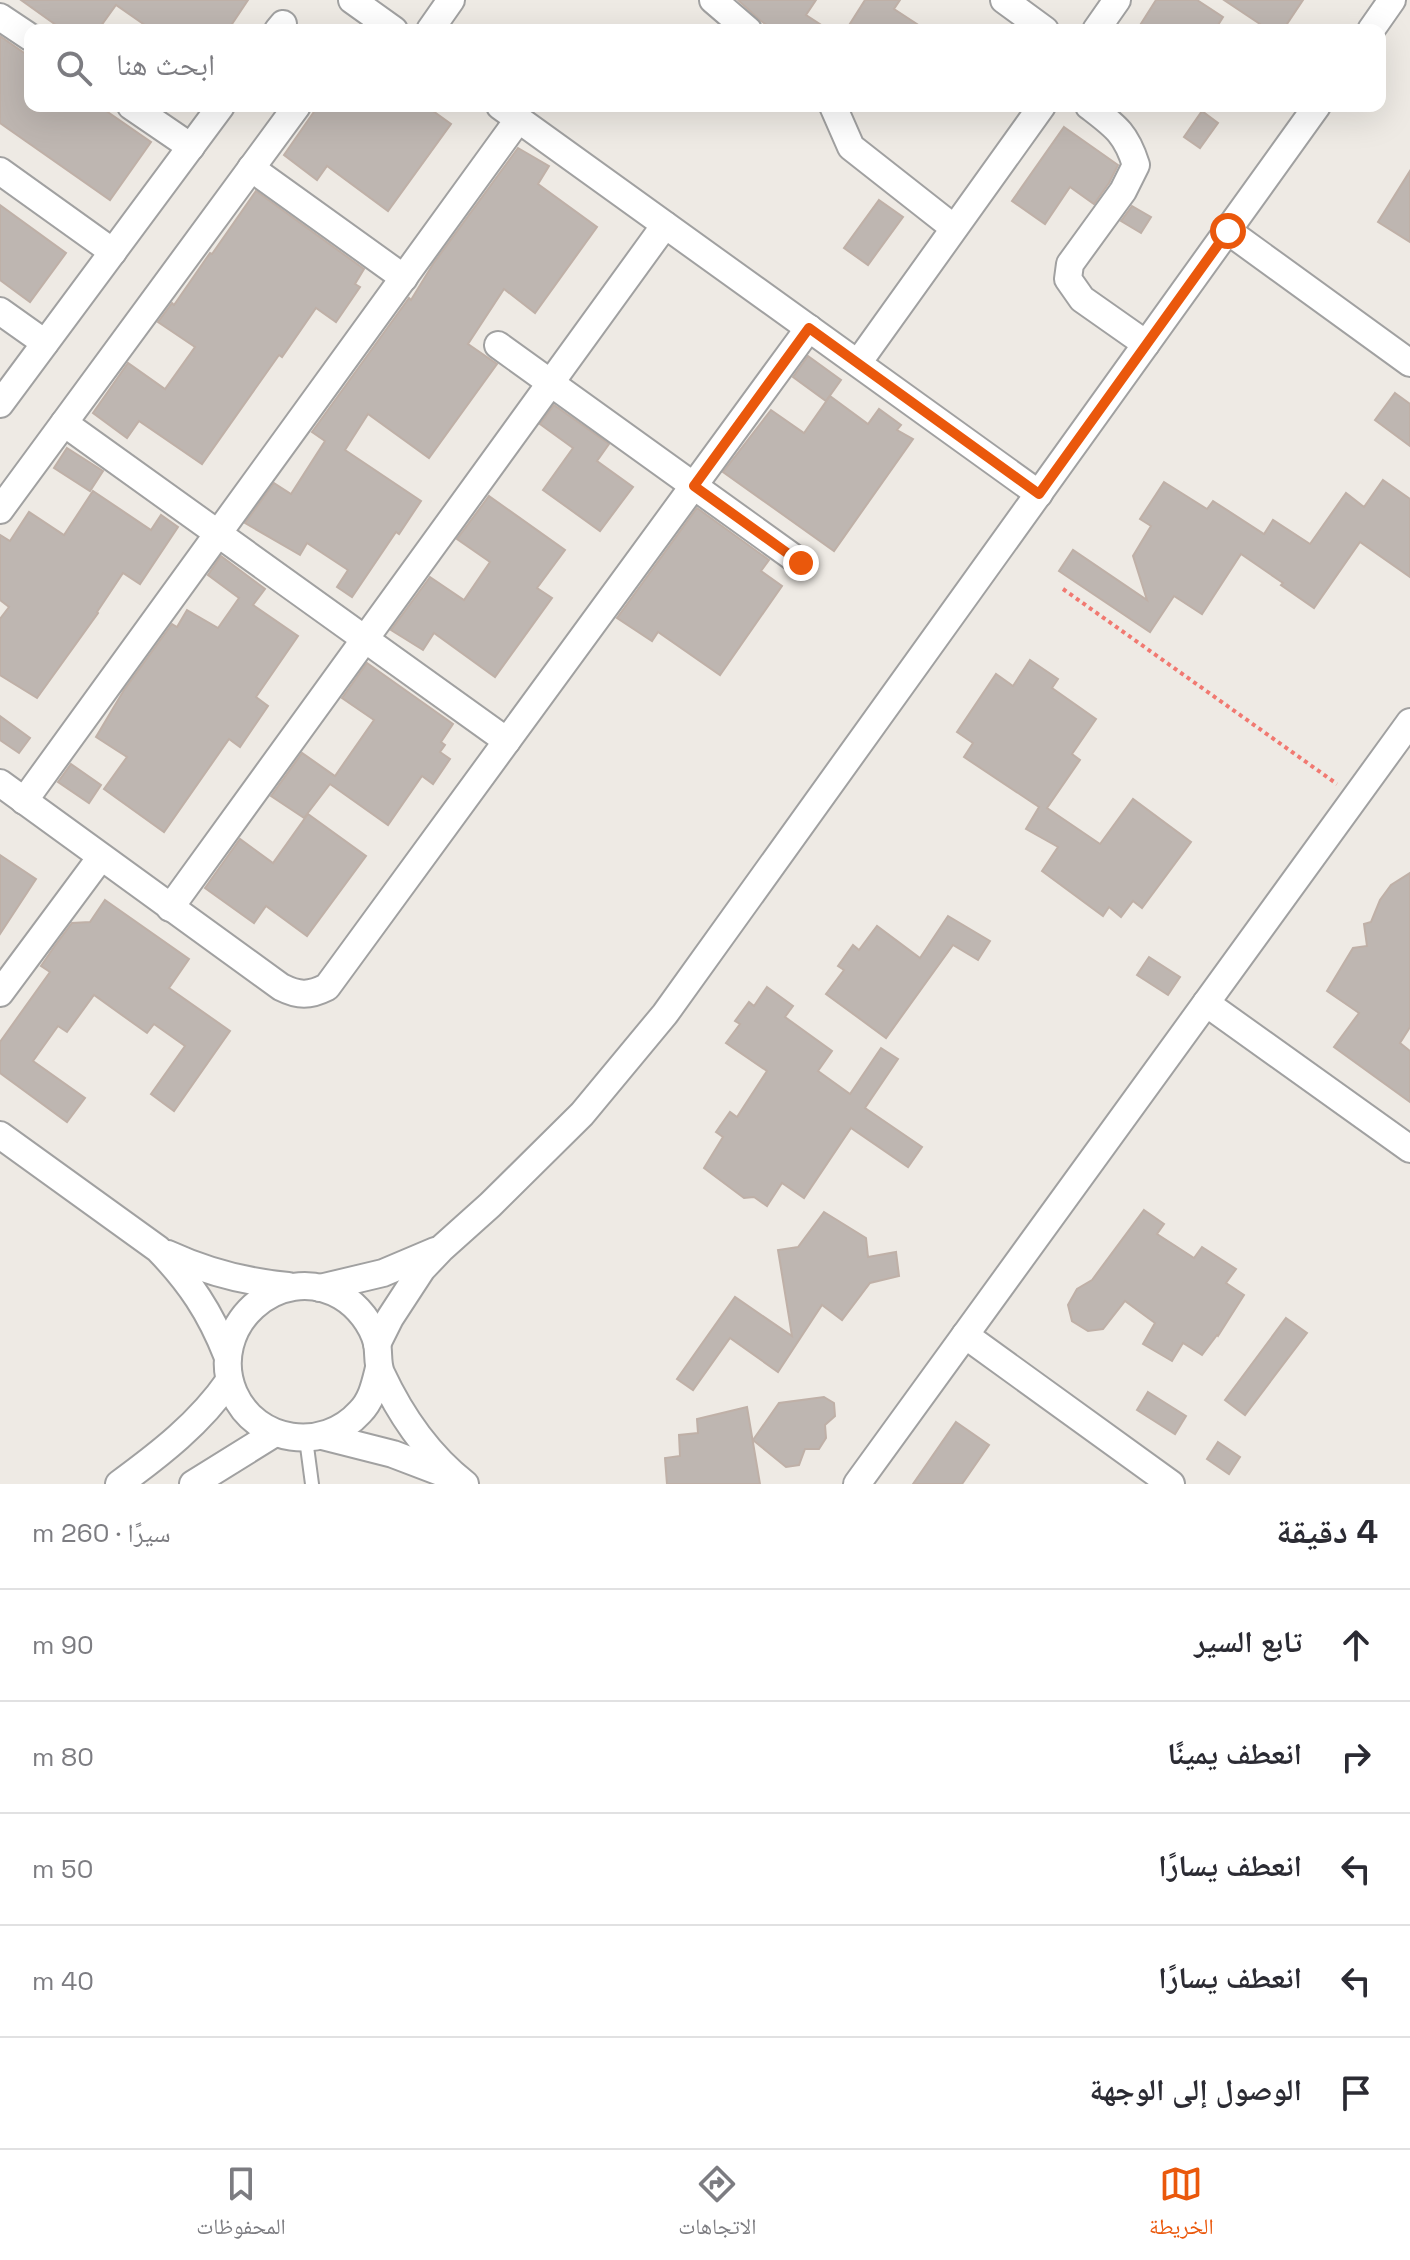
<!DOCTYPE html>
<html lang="ar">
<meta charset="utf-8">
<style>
:root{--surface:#fff;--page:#f2f2f3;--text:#2b2b33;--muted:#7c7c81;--line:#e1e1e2;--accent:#ea580c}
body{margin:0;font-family:"Space Grotesk","Noto Naskh Arabic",sans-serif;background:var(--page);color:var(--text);direction:rtl}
.stop{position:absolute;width:24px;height:24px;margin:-18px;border:6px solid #ea580c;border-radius:50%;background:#fff}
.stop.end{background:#ea580c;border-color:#fff;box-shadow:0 2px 8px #0008}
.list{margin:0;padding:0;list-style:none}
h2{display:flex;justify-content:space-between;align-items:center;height:104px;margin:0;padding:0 32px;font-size:34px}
h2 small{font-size:26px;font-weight:400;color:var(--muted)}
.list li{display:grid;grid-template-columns:52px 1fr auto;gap:24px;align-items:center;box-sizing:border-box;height:112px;padding:0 32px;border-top:2px solid var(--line)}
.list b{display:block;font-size:30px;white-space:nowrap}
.list em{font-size:26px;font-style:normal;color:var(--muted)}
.icon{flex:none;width:44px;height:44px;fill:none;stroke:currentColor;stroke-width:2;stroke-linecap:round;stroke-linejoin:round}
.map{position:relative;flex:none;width:1410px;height:1484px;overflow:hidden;direction:ltr}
.search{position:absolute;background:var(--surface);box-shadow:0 8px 32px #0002;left:24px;right:24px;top:24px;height:88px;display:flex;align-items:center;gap:20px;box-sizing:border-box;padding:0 28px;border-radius:16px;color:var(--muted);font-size:30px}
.sheet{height:664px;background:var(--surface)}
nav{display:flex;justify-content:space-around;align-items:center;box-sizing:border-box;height:112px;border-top:2px solid var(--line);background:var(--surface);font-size:22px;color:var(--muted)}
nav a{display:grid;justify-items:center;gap:4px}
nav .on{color:var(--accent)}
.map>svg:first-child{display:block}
.building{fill:#beb6b1;stroke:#bfb0a7;stroke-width:2}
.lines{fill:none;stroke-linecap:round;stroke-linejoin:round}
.service-casing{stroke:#a1a1a1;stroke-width:16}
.minor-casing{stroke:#a1a1a1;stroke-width:30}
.path{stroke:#f17971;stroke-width:4;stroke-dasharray:4 4;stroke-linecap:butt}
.service{stroke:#fff;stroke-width:12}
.minor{stroke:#fff;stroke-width:26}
.route{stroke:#ea580c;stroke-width:10}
</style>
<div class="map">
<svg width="1410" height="1484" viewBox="0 0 1410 1484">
<rect width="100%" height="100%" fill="#eeeae4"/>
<g class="building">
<polygon points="21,0 248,0 228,30 152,30 116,5 98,30 63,30"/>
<polygon points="738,0 816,0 806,15 829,30 774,30 761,21"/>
<polygon points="865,0 900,0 894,9 926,30 846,30"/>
<polygon points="1156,0 1197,0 1223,17 1215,30 1137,30"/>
<polygon points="1224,0 1303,0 1283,30 1269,30"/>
<polygon points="0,36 30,57 30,106 99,106 151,142 110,200 0,123"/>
<polygon points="318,106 426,106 451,124 388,211 327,166 317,180 284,155"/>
<polygon points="1202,111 1218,123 1200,148 1184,137"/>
<polygon points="1064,127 1118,165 1109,183 1094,204 1070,187 1045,224 1012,201"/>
<polygon points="518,148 549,166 538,184 597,227 535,313 504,289 468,344 497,364 429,458 368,414 345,450 421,501 399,534 396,532 352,597 337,587 348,570 307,543 300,555 245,523 274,483 291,494 325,441 312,432 409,298 411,300 433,264"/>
<polygon points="1410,171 1410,242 1378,222"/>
<polygon points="256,191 364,269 355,284 360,287 336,322 316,308 282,357 279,355 202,464 139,421 127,438 93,413 128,363 165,389 195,347 158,322 172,303 174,305 210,253 212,254"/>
<polygon points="879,200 903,217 868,265 844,248"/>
<polygon points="0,205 66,253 30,302 0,280"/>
<polygon points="1132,206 1151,217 1141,233 1121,221"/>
<polygon points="808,356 841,380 826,401 793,377"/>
<polygon points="1395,393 1410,404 1410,446 1375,420"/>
<polygon points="830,396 868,424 879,409 901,425 897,430 913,439 834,551 723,472 771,410 804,433"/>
<polygon points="554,405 609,444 597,461 633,487 600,531 543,490 573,448 540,424"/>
<polygon points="67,448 103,471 90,491 54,468"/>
<polygon points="1383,480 1410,499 1410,577 1360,542 1314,608 1281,585 1283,583 1241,554 1202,614 1174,596 1150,632 1059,571 1073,550 1147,600 1133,556 1151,526 1140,519 1164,482 1207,509 1213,501 1264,534 1273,520 1310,544 1346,493 1364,507"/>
<polygon points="93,491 151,530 161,515 178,527 140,584 123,573 97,612 98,613 37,698 0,675 0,619 9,607 0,600 0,535 10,541 29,512 64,535"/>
<polygon points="489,496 565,550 537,588 552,598 495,677 434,633 423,650 391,630 430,577 464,600 490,562 457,539"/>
<polygon points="697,508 769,560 761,571 782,586 720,675 658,632 652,641 617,618"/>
<polygon points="221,556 265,589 253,605 298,636 256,697 268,706 240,747 229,739 164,832 104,789 127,757 96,737 124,690 172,624 177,627 187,610 218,628 239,598 208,575"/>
<polygon points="1030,660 1058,679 1052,688 1096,719 1072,754 1080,760 1047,808 1100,844 1133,799 1191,842 1142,908 1133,901 1121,917 1109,907 1103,916 1042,871 1058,847 1026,829 1039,807 964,757 973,743 957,732 996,674 1013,686"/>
<polygon points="367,663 453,724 441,742 445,745 440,752 450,759 433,784 422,776 388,825 330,784 304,818 271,796 302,753 335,776 374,720 342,698"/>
<polygon points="0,716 30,738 19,753 0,740"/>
<polygon points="71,764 101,785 89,803 58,782"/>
<polygon points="308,814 366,856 307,936 266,906 254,923 205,888 240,839 273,863"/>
<polygon points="0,855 36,879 0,934"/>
<polygon points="1410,873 1410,1027 1400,1043 1410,1051 1410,1102 1334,1047 1359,1013 1327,991 1353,948 1367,946 1364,924 1371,922 1380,900 1391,885"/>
<polygon points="105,900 189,959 169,988 230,1031 174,1111 151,1094 185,1046 154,1024 147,1033 94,995 67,1032 58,1026 33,1061 85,1098 67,1122 0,1073 0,1042 50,972 41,966 54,947 72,923 90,922"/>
<polygon points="948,916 990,941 978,960 953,945 886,1038 826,994 844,970 838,966 853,945 859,950 877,926 920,958"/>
<polygon points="1149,957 1180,977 1168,995 1137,975"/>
<polygon points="767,987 793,1006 785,1017 832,1051 818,1071 850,1094 881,1048 898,1059 865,1108 922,1147 908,1167 851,1128 804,1198 782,1183 767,1206 754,1197 744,1198 704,1168 723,1137 716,1132 730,1112 737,1117 767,1071 726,1043 740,1024 735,1021 749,1002 754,1006"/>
<polygon points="1144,1210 1164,1224 1157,1234 1194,1258 1202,1247 1236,1269 1226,1283 1244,1295 1218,1336 1217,1335 1202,1355 1183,1343 1172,1361 1143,1344 1155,1323 1125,1301 1103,1329 1088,1331 1072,1321 1068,1305 1077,1289 1092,1280"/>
<polygon points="824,1212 866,1238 868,1257 896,1252 899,1276 870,1283 842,1320 822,1305 778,1372 730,1338 693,1390 677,1379 735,1297 792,1336 778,1250 798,1247"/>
<polygon points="1286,1318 1307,1333 1245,1415 1225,1400"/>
<polygon points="1148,1392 1186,1416 1175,1434 1137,1410"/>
<polygon points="824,1397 834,1403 835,1416 825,1425 826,1438 819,1449 805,1449 799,1465 786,1467 753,1440 779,1403"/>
<polygon points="747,1407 760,1484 667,1484 665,1458 680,1456 679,1435 698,1433 697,1419"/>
<polygon points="956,1422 989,1445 962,1484 913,1484"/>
<polygon points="1218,1442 1240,1457 1229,1474 1207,1459"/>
</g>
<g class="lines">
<defs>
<polyline id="service" points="306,1439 312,1484"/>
<g id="minor">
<polyline points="352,0 394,30"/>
<polyline points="713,0 748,30"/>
<polyline points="1004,0 1045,30"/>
<polyline points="0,17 30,37"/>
<polyline points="278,30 283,24"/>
<polyline points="430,30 451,0"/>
<polyline points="1096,30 1117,0"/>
<polyline points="1371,30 1392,0"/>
<polyline points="131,106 191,147"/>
<polyline points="500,106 1039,494"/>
<polyline points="833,106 851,147 954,228"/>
<path d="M 1089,106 C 1115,126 1126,133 1136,165 L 1123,191 L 1070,264 L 1068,279 L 1082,299 L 1146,344"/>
<polyline points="251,168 404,278"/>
<polyline points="0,171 113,252"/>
<polyline points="1228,231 1410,363"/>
<polyline points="0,311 45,343"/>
<polyline points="498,345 801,563"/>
<polyline points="858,363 1042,106"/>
<polyline points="0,404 221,106"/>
<polyline points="64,423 507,741"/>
<polyline points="0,510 297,106"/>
<path d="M 0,783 L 281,987 C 299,996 309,996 327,987 L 809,328"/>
<polyline points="24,801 518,120"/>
<polyline points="170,908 665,225"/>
<polyline points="0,993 101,857"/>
<polyline points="1206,1003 1410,1149"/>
<path d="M 0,1135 L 158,1249 C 190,1282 210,1312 227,1355"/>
<path d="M 168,1254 C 207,1272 246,1282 288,1286"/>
<polyline points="320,1288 383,1273 435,1251"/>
<polyline points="965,1335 1171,1484"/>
<polyline points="377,1344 390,1318 422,1269 442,1248 490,1205 582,1114 665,1014 1317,106"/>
<path d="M 379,1368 C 375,1384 372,1400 360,1412 C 323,1453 256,1443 234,1393 C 206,1328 278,1260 341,1296 C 358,1306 372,1324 377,1343 C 379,1353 377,1363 381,1373 C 401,1416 428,1455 465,1484"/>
<polyline points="322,1436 393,1454 448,1475"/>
<path d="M 119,1484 C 160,1454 200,1423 229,1381"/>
<polyline points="193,1484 275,1433"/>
<polyline points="857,1484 1410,722"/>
</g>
</defs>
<use href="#service" class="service-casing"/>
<use href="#minor" class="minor-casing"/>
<polyline class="path" points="1063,589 1337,784"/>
<use href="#service" class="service"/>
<use href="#minor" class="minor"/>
</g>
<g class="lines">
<polyline class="route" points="801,563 694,486 809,328 1039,494 1228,231"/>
</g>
</svg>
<div class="stop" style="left:1228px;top:231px"></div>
<div class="stop end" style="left:801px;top:563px"></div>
<div class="search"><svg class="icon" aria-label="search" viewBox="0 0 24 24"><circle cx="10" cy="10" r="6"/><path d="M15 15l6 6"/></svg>ابحث هنا</div>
</div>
<section class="sheet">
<h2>4 دقيقة<small>سيرًا · 260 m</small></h2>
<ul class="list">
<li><svg class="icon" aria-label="ahead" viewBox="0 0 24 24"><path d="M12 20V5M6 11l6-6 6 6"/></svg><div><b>تابع السير</b></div><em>90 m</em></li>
<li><svg class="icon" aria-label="right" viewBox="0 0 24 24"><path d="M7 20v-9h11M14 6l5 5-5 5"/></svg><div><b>انعطف يمينًا</b></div><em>80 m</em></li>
<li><svg class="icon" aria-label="left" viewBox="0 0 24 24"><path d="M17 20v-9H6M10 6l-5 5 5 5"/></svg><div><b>انعطف يسارًا</b></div><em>50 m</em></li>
<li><svg class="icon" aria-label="left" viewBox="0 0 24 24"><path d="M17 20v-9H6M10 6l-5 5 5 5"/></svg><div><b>انعطف يسارًا</b></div><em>40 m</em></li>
<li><svg class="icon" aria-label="arrive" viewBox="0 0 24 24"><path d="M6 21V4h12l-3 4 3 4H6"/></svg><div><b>الوصول إلى الوجهة</b></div></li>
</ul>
</section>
<nav>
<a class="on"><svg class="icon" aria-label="map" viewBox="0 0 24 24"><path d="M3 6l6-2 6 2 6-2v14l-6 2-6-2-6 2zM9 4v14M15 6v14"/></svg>الخريطة</a>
<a><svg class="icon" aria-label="directions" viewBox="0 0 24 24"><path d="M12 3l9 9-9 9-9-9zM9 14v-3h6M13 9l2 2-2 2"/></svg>الاتجاهات</a>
<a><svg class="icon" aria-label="saved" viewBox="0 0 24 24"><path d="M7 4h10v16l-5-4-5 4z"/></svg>المحفوظات</a>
</nav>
